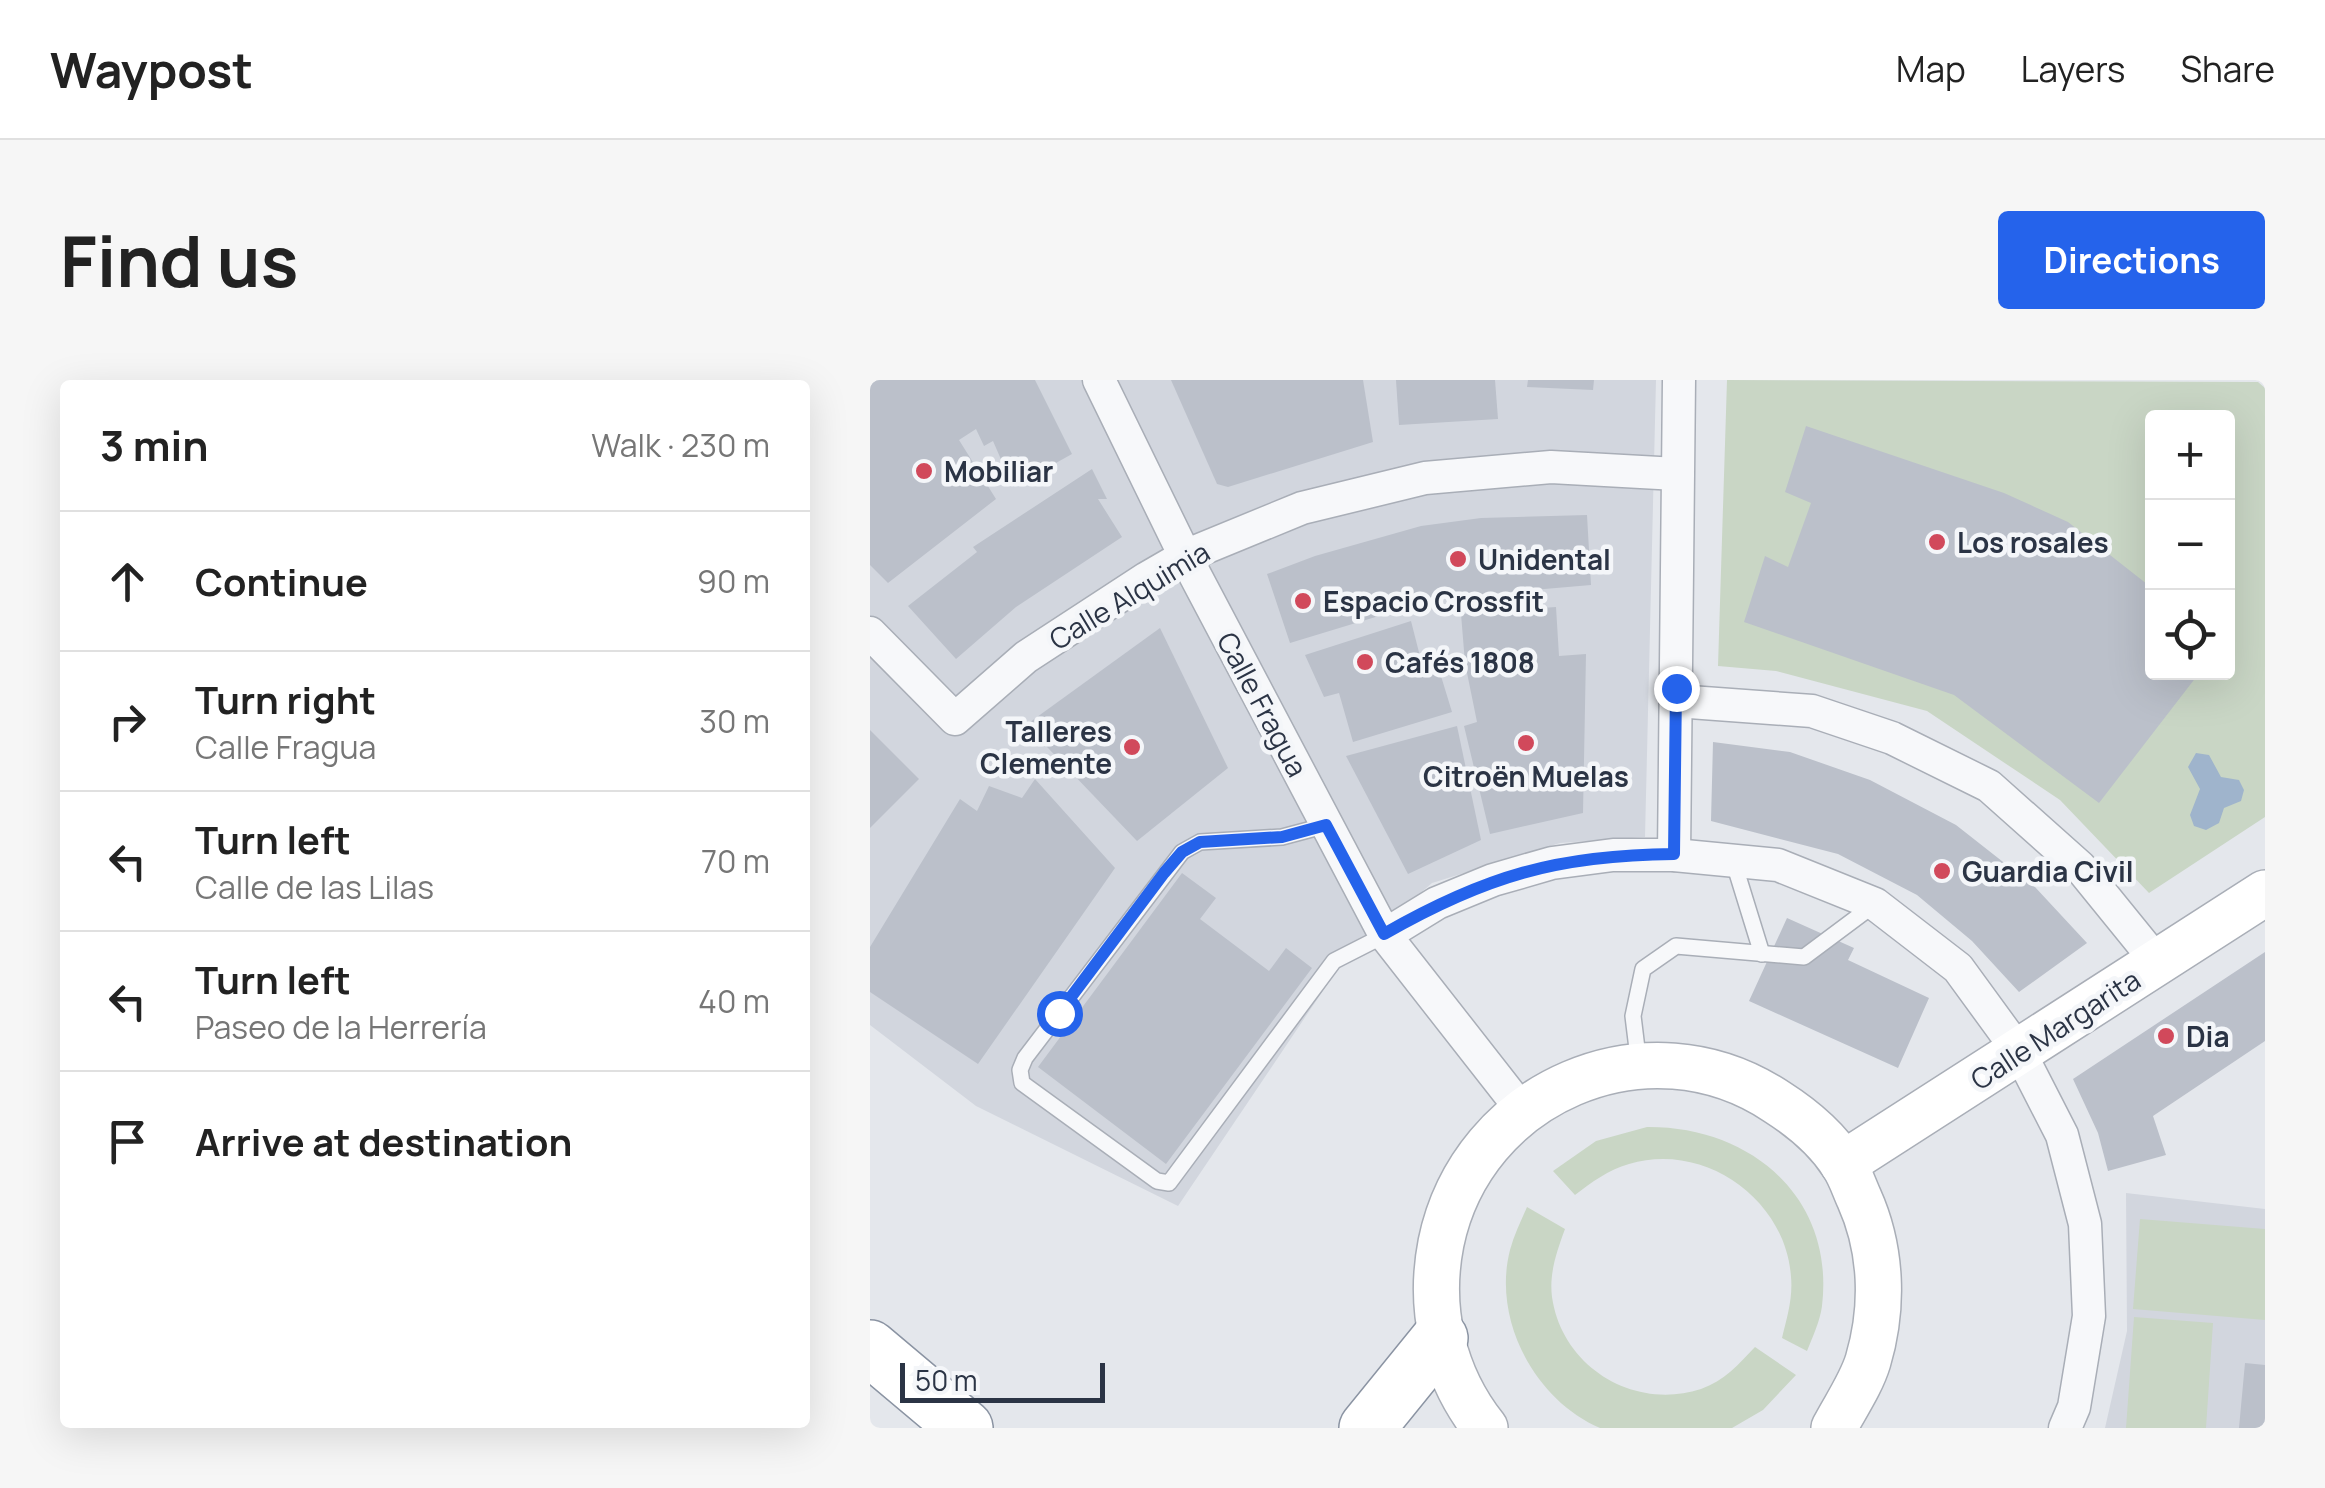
<!DOCTYPE html>
<meta charset="utf-8">
<style>
:root{--surface:#fff;--page:#f6f6f6;--text:#222;--muted:#767676;--line:#e0e0e0;--accent:#2563eb}
body{margin:0;font-family:Manrope,sans-serif;background:var(--page);color:var(--text)}
.controls{position:absolute;right:30px;top:30px;display:grid;overflow:hidden;border-radius:10px;box-shadow:0 10px 40px #0002}
.controls button{width:90px;height:90px;display:grid;place-items:center;padding:0;border:0;border-bottom:2px solid var(--line);background:var(--surface);color:var(--text);font:50px sans-serif}
.scale{position:absolute;left:30px;bottom:25px;width:205px;box-sizing:border-box;padding-left:10px;border:5px solid #2b3445;border-top:0;font-size:28px;line-height:35px;white-space:nowrap;color:#2b3445;-webkit-text-stroke:8px #f4f6f9;paint-order:stroke}
.stop{position:absolute;width:30px;height:30px;margin:-22px;border:8px solid #2563eb;border-radius:50%;background:#fff}
.stop.end{background:#2563eb;border-color:#fff;box-shadow:0 2px 10px #0008}
.list{margin:0;padding:0;list-style:none}
h2{display:flex;justify-content:space-between;align-items:center;height:130px;margin:0;padding:0 40px;font-size:42px}
h2 small{font-size:32px;font-weight:400;color:var(--muted)}
.list li{display:grid;grid-template-columns:65px 1fr auto;gap:30px;align-items:center;box-sizing:border-box;height:140px;padding:0 40px;border-top:2px solid var(--line)}
.list b{display:block;font-size:38px;white-space:nowrap}
.list p{margin:0;font-size:32px;white-space:nowrap;color:var(--muted)}
.list em{font-size:32px;font-style:normal;color:var(--muted)}
.icon{flex:none;width:55px;height:55px;fill:none;stroke:currentColor;stroke-width:2;stroke-linecap:round;stroke-linejoin:round}
.map{position:relative;flex:none;width:1395px;height:1048px;overflow:hidden;border-radius:10px}
header{display:flex;align-items:center;gap:60px;box-sizing:border-box;height:140px;padding:0 50px;background:var(--surface);border-bottom:2px solid var(--line)}
header strong{font-size:48px}
nav{display:flex;gap:55px;margin-inline-start:auto;font-size:35px}
.intro{display:flex;align-items:center;justify-content:space-between;box-sizing:border-box;height:240px;padding:0 60px}
h1{margin:0;font-size:70px}
.button{padding:25px 45px;border-radius:10px;background:var(--accent);color:#fff;font-size:35px;font-weight:700}
main{display:flex;gap:60px;padding:0 60px}
aside{flex:1;background:var(--surface);border-radius:10px;box-shadow:0 10px 40px #0002}
.map>svg:first-child{display:block}
.built{fill:#d2d6de}
.green{fill:#c9d6c5;fill-rule:evenodd}
.water{fill:#9fb4cc}
.building{fill:#bbc0ca}
.lines{fill:none;stroke-linecap:round;stroke-linejoin:round}
.lane-casing{stroke:#a9aeb7;stroke-width:18}
.street-casing{stroke:#a9aeb7;stroke-width:35}
.secondary-casing{stroke:#a9aeb7;stroke-width:48}
.highway-casing{stroke:#8b94a3;stroke-width:58}
.lane{stroke:#f7f8fa;stroke-width:15}
.street{stroke:#f7f8fa;stroke-width:32}
.secondary{stroke:#fff;stroke-width:45}
.highway{stroke:#fff;stroke-width:55}
.route{stroke:#2563eb;stroke-width:12}
.poi-dot{fill:#d1495b;stroke:#f4f6f9;stroke-width:4}
.labels{text-anchor:middle;dominant-baseline:central;stroke-width:9;stroke-linejoin:round;paint-order:stroke}
.poi-label{font-size:28px;font-weight:bold;fill:#2b3445;stroke:#f4f6f9;text-anchor:start}
.street-label{font-size:28px;fill:#2b3445;stroke:#f4f6f9}
</style>
<header>
<strong>Waypost</strong>
<nav><a>Map</a><a>Layers</a><a>Share</a></nav>
</header>
<div class="intro"><h1>Find us</h1><a class="button">Directions</a></div>
<main>
<aside>
<h2>3 min<small>Walk · 230 m</small></h2>
<ul class="list">
<li><svg class="icon" aria-label="ahead" viewBox="0 0 24 24"><path d="M12 20V5M6 11l6-6 6 6"/></svg><div><b>Continue</b></div><em>90 m</em></li>
<li><svg class="icon" aria-label="right" viewBox="0 0 24 24"><path d="M7 20v-9h11M14 6l5 5-5 5"/></svg><div><b>Turn right</b><p>Calle Fragua</p></div><em>30 m</em></li>
<li><svg class="icon" aria-label="left" viewBox="0 0 24 24"><path d="M17 20v-9H6M10 6l-5 5 5 5"/></svg><div><b>Turn left</b><p>Calle de las Lilas</p></div><em>70 m</em></li>
<li><svg class="icon" aria-label="left" viewBox="0 0 24 24"><path d="M17 20v-9H6M10 6l-5 5 5 5"/></svg><div><b>Turn left</b><p>Paseo de la Herrería</p></div><em>40 m</em></li>
<li><svg class="icon" aria-label="arrive" viewBox="0 0 24 24"><path d="M6 21V4h12l-3 4 3 4H6"/></svg><div><b>Arrive at destination</b></div></li>
</ul>
</aside>
<div class="map">
<svg width="1395" height="1048" viewBox="0 0 1395 1048">
<rect width="100%" height="100%" fill="#e4e7ec"/>
<g class="built">
<polygon points="0,0 786,0 775,457 690,463 562,503 475,578 308,826 106,726 0,645"/>
<polygon points="1256,813 1395,829 1395,1048 1235,1048 1257,951"/>
</g>
<g class="green">
<path d="M 857,0 L 1388,2 L 1395,8 L 1395,437 L 1279,513 L 1190,420 L 1057,331 L 906,291 L 848,286 ZM 1282,38 L 1358,38 L 1358,292 L 1282,292 Z"/>
<path d="M 777,747 C 880,746 965,817 952,926 C 950,941 943,956 937,971 L 912,958 C 917,937 923,918 921,897 C 916,819 834,761 759,784 C 738,790 722,802 705,815 L 683,791 L 726,761 Z"/>
<path d="M 657,827 L 695,849 C 687,871 679,893 682,917 C 692,987 764,1031 831,1009 C 854,1001 869,984 885,967 L 926,995 L 893,1030 L 862,1048 L 730,1048 C 665,1020 622,940 640,870 C 644,855 651,841 657,827 Z"/>
<polygon points="1270,839 1395,849 1395,940 1263,929"/>
<polygon points="1264,937 1343,943 1336,1048 1256,1048"/>
</g>
<polygon class="water" points="1326,373 1339,375 1351,397 1369,400 1374,410 1371,421 1354,428 1349,443 1336,450 1324,446 1320,435 1330,409 1318,387"/>
<g class="building">
<polygon points="0,0 165,0 202,74 143,107 123,61 114,66 106,49 89,60 126,119 18,203 0,185"/>
<polygon points="301,0 493,0 503,62 358,107 347,104"/>
<polygon points="526,0 625,0 628,39 529,45"/>
<polygon points="658,0 724,0 723,10 657,7"/>
<polygon points="936,46 1134,113 1198,142 1282,208 1282,292 1330,292 1229,423 1084,315 874,242 895,176 918,187 941,123 915,112"/>
<polygon points="222,89 237,119 228,119 252,157 146,227 86,279 38,226 107,172 103,167"/>
<polygon points="717,135 721,205 568,218 420,263 397,194 445,176 551,146 611,138"/>
<polygon points="686,227 689,276 716,274 713,433 620,454 594,346 607,342 595,283 591,234"/>
<polygon points="541,241 553,288 567,283 582,332 483,362 469,313 454,317 435,275"/>
<polygon points="290,248 358,388 267,461 156,345"/>
<polygon points="587,346 611,460 538,494 476,376"/>
<polygon points="0,350 49,399 0,448"/>
<polygon points="843,362 920,372 1000,400 1086,445 1165,507 1217,563 1149,612 1102,561 1047,515 968,474 841,441"/>
<polygon points="165,399 245,488 108,684 0,612 0,567 90,419 107,431 119,406 152,418"/>
<polygon points="312,493 346,518 330,539 399,591 416,568 442,588 296,784 168,687"/>
<polygon points="917,538 984,568 978,580 1059,618 1028,688 879,621"/>
<polygon points="1395,572 1395,661 1283,736 1296,775 1238,791 1228,753 1203,699"/>
<polygon points="1375,983 1395,985 1395,1048 1369,1048"/>
</g>
<g class="lines">
<defs>
<g id="lane">
<polyline points="457,445 412,457 330,462 312,472 155,678 150,690 152,703 287,801 299,803 464,581 515,555"/>
<polyline points="863,480 892,574"/>
<polyline points="769,685 763,636 773,589 806,566 934,577 1005,524"/>
</g>
<g id="street">
<polyline points="229,0 315,176 515,555 652,730"/>
<polyline points="0,253 85,339 156,277 277,198 315,176 432,128 555,98 681,87 807,94"/>
<polyline points="806,321 942,331 1022,358 1119,406 1210,487 1288,583"/>
<polyline points="804,475 809,0"/>
<polyline points="515,555 567,523 623,500 682,483 743,475 804,475 908,485 1005,524 1088,588 1150,673 1192,755 1215,844 1219,936 1204,1027 1195,1048"/>
</g>
<g id="secondary">
<polyline points="973,784 1395,513"/>
<path d="M 615,1048 C 573,995 558,929 571,863 C 602,712 777,635 907,722 C 932,738 957,759 973,784 C 980,794 984,807 989,818 C 1012,869 1014,927 998,981 C 991,1004 975,1027 964,1048"/>
</g>
<g id="highway">
<polyline points="0,968 95,1048"/>
<polyline points="497,1048 570,958"/>
</g>
</defs>
<use href="#lane" class="lane-casing"/>
<use href="#street" class="street-casing"/>
<use href="#secondary" class="secondary-casing"/>
<use href="#highway" class="highway-casing"/>
<use href="#lane" class="lane"/>
<use href="#street" class="street"/>
<use href="#secondary" class="secondary"/>
<use href="#highway" class="highway"/>
</g>
<g class="lines">
<path class="route" d="M 189,633 L 294,493 L 312,472 L 330,462 L 412,457 L 456,445 L 514,554 C 615,496 688,475 804,474 L 806,308"/>
</g>
<g class="poi-dot">
<circle cx="54" cy="91" r="10"/>
<circle cx="1067" cy="162" r="10"/>
<circle cx="588" cy="179" r="10"/>
<circle cx="433" cy="221" r="10"/>
<circle cx="495" cy="282" r="10"/>
<circle cx="656" cy="363" r="10"/>
<circle cx="262" cy="367" r="10"/>
<circle cx="1072" cy="491" r="10"/>
<circle cx="1296" cy="656" r="10"/>
</g>
<g class="labels">
<g class="poi-label">
<text x="74" y="91">Mobiliar</text>
<text x="1087" y="162">Los rosales</text>
<text x="608" y="179">Unidental</text>
<text x="453" y="221">Espacio Crossfit</text>
<text x="515" y="282">Cafés 1808</text>
<text x="242" y="351" text-anchor="end">Talleres<tspan x="242" dy="32">Clemente</tspan></text>
<text x="656" y="396" text-anchor="middle">Citroën Muelas</text>
<text x="1092" y="491">Guardia Civil</text>
<text x="1316" y="656">Dia</text>
</g>
<g class="street-label">
<text transform="translate(259 215) rotate(-31)">Calle Alquimia</text>
<text transform="translate(393 324) rotate(62)">Calle Fragua</text>
<text transform="translate(1185 649) rotate(-33)">Calle Margarita</text>
</g>
</g>
</svg>
<div class="controls">
<button>+</button>
<button>−</button>
<button><svg class="icon" aria-label="locate" viewBox="0 0 24 24"><circle cx="12" cy="12" r="6"/><path d="M12 2v4M12 18v4M2 12h4M18 12h4"/></svg></button>
</div>
<div class="scale">50 m</div>
<div class="stop" style="left:189px;top:633px"></div>
<div class="stop end" style="left:806px;top:308px"></div>
</div>
</main>
